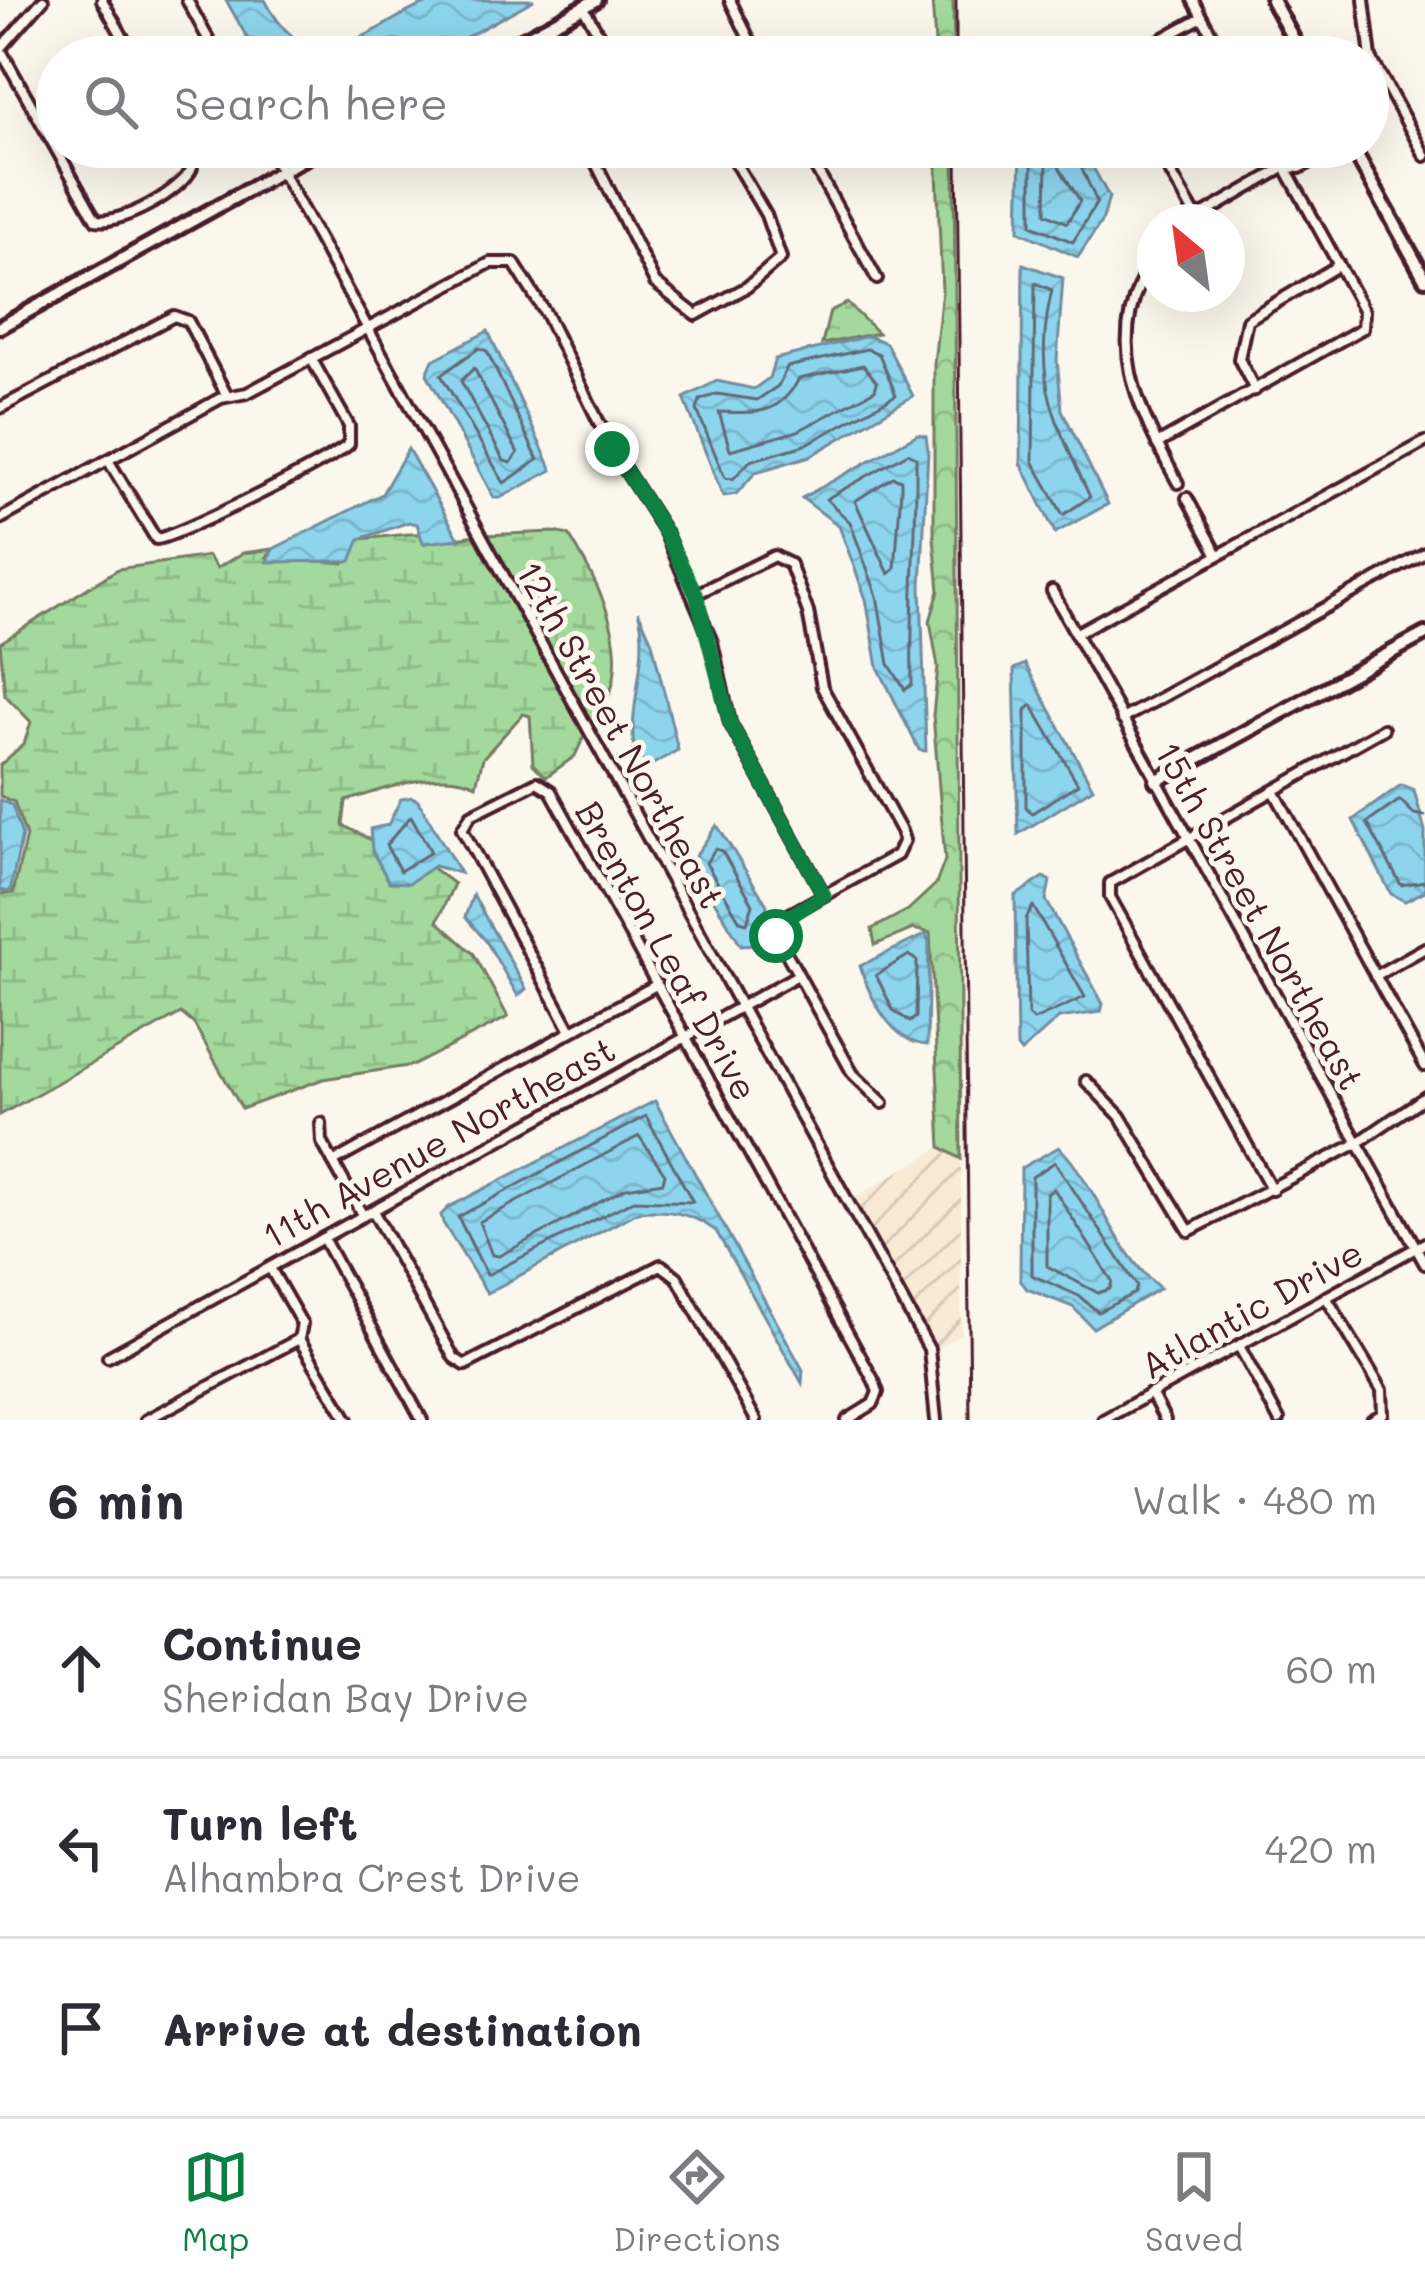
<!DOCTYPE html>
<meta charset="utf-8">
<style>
:root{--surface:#fff;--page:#f7f7f7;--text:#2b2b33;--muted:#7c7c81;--line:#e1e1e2;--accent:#0b8043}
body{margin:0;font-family:Mali,sans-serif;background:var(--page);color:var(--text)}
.compass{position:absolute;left:1137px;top:204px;width:108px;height:108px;border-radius:50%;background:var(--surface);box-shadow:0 12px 48px #0002;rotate:331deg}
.stop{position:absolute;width:36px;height:36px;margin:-27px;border:9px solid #0b8043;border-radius:50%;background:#fff}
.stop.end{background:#0b8043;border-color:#fff;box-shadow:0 3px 12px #0008}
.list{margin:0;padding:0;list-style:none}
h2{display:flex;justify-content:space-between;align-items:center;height:156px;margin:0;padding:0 48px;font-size:51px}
h2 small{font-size:39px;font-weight:400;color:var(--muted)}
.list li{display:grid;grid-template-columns:78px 1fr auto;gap:36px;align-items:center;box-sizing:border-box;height:180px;padding:0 48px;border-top:3px solid var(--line)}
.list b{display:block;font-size:45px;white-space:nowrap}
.list p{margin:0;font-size:39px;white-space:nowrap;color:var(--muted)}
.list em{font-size:39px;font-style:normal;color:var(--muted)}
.icon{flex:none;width:66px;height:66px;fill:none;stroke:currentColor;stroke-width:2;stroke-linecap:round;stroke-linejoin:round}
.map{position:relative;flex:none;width:1425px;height:1420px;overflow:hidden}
.search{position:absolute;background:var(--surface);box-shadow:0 12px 48px #0002;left:36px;right:36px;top:36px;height:132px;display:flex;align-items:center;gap:30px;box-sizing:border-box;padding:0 42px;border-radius:66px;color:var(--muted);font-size:45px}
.sheet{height:696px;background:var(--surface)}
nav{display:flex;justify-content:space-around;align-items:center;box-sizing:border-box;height:168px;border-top:3px solid var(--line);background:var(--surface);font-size:33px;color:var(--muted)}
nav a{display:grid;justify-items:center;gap:6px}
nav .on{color:var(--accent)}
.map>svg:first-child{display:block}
.industrial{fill:url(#industrial-furrows)}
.forest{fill:url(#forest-crowns);stroke:#767c64;stroke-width:3}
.wetland{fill:url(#wetland-marsh);stroke:#767c64;stroke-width:3}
.water{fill:url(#water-waves);stroke:#728c9f;stroke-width:3}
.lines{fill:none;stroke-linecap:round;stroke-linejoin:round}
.shore{stroke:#646879;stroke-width:3}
.street-casing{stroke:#4a1f2b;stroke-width:16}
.secondary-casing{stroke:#4a1f2b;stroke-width:20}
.street{stroke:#fbf7ec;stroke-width:8}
.secondary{stroke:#fbf7ec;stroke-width:10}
.rail{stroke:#4a1f2b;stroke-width:3}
.route{stroke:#0b8043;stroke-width:15}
.labels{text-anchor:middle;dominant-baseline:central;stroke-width:10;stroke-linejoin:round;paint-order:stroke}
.street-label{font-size:36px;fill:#4a1f2b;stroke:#fbf7ec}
</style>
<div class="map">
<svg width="1425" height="1420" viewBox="0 0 1425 1420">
<defs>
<pattern id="industrial-furrows" width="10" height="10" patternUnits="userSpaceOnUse" patternTransform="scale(3)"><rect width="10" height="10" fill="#f9ead6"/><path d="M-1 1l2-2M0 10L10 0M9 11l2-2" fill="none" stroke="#d7c8b8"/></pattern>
<pattern id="forest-crowns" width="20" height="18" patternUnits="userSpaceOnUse" patternTransform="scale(3)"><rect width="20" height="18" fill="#a3d99c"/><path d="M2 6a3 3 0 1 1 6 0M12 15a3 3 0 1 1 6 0" fill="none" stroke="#8eba87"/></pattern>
<pattern id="wetland-marsh" width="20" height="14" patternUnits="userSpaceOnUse" patternTransform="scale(3)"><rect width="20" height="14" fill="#a3d99c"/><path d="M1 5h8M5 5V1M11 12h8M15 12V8" fill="none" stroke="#8eba87"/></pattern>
<pattern id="water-waves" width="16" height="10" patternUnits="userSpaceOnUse" patternTransform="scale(3)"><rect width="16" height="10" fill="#8cd5ed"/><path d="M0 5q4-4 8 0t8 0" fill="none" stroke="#7ab6cb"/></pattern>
</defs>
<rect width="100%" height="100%" fill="#fbf7ec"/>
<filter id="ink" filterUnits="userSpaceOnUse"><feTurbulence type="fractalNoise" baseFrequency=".00833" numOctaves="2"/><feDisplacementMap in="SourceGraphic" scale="24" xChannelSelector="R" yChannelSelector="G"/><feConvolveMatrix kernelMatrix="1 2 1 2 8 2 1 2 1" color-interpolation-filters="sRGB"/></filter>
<g filter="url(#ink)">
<polygon class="industrial" points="941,1147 961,1159 961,1334 934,1350 852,1199"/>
<g class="forest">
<polygon points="932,0 953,0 954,57 936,57"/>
<polygon points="936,147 954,147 961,1159 941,1147 930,933 913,929 875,945 872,929 908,910 936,884 945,860 933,715 938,667 930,621 939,591 934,538 934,363 942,291"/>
</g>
<g class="wetland">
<polygon points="847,303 878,333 822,344 830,311"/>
<path d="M 554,532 L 569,535 C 603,590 642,666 591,726 L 486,535 Z"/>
<path d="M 409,534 L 422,534 L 424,543 L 477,535 L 586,732 L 575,756 L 546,777 L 533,764 L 530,716 L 523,714 L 483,758 L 476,785 C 439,766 384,790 346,801 L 343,825 L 374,842 L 372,851 L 386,876 L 416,875 L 431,867 L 454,884 L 437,921 L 474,954 L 508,1017 L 414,1065 L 323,1079 L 242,1109 L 194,1024 L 181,1013 L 0,1115 L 0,894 L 13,893 L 26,836 L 14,802 L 0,796 L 0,765 L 24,744 L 31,722 L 5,695 L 0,643 L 118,569 L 208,556 L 217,568 L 243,553 L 273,549 L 267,557 L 344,563 L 360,539 Z"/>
</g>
<g class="water">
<path d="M 226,0 L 265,0 C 318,103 382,10 440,0 C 469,0 504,0 534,0 L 430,57 L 258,57 Z"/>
<polygon points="1021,147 1082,147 1109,197 1103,219 1078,257 1019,231"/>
<polygon points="1023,264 1063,278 1057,360 1062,410 1108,504 1055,533 1021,463"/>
<polygon points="488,331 552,470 500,498 494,498 427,374 433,360"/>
<polygon points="868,336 886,343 913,396 810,456 756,472 736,494 723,496 684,398 717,381 754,389 769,378 775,359"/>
<polygon points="918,434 926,436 928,451 921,586 926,751 919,750 878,667 866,599 839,526 802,498"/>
<polygon points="408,449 459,539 423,543 417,524 409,522 360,539 351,561 267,562 273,549 382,494"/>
<path d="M 638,611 L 652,642 L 678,750 L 646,768 L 640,767 C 619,729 653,658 638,611 Z"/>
<polygon points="1025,664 1093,788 1018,834 1014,669"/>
<polygon points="1401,785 1414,790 1425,831 1425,891 1405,901 1391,894 1353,820"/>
<polygon points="412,797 418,800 460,873 434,866 409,883 389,882 372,850 370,829 388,825 401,799"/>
<polygon points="0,800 12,805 22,835 10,892 0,890"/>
<polygon points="717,825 767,905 759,944 741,945 691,862"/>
<polygon points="1044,877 1050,881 1046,900 1103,1004 1101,1012 1059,1018 1021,1052 1017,1047 1015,896"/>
<polygon points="473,895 526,989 518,996 486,941 465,917"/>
<path d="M 926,934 L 929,943 L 927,1045 C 892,1043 869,996 860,966 Z"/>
<path d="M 655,1101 L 803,1370 L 802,1383 L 716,1231 C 692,1213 667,1209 638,1212 L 487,1293 L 443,1223 L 441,1215 L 449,1207 Z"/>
<path d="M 1059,1147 C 1101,1190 1113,1251 1160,1288 L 1093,1328 L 1073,1307 L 1027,1289 L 1020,1280 L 1021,1168 Z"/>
</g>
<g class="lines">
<g class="shore">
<polyline points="1032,147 1032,225 1073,242 1097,202 1072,147"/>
<polygon points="1053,157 1080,201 1067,223 1046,213 1047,162"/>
<path d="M 1035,283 L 1052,290 C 1031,380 1055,420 1090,497 L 1063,515 L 1033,461 Z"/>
<polygon points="479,348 487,351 538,460 504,483 441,375"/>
<polygon points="867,349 879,354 896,395 805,445 750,461 733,479 725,478 697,410 700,400 717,394 757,400 778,386 787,367"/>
<path d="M 863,365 L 877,382 L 875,390 L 798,431 L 730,450 L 719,412 C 757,413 778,416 799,379 Z"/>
<polygon points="474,368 518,453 511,463 504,461 461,381"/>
<path d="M 908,453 L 916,457 C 917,533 910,608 912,684 L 905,690 L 889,664 L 877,596 L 850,522 L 826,499 Z"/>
<polygon points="893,477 901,480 901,489 895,569 889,574 855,501"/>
<polygon points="1032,705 1078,784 1032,813 1026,807 1026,710"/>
<polygon points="411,816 431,852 400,871 386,845"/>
<polyline points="1425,816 1414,814 1400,800 1367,823 1401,885 1425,881"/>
<polygon points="715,849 722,851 753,904 747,923 740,921 706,863"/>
<polygon points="1033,906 1085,997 1034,1020 1028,1015 1026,919"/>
<polygon points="909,955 917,961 916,1017 910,1022 893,1010 876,975"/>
<polygon points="646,1116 693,1202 634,1200 487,1275 458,1217"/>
<polygon points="639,1136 665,1174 663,1182 626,1188 499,1256 492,1255 479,1222"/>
<polygon points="1055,1162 1137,1286 1135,1293 1098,1312 1079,1296 1032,1275 1032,1177"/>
<polygon points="1054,1189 1112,1281 1110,1289 1098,1293 1047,1266 1047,1194"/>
</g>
<defs>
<g id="street">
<polyline points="102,0 134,57"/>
<polyline points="187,0 218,57"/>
<polyline points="730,0 758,57"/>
<polyline points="1193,0 1224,57"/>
<polyline points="1364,0 1371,58 1425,156"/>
<polyline points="583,7 612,57"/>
<path d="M 0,49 L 96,220 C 121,225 182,191 192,168 L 184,147"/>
<polyline points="0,49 43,0"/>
<polyline points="1129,57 1202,17"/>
<polyline points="268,147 929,1349 936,1420"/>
<polyline points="588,147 655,283 696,315 747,287 781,258 766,215 726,147"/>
<polyline points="804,147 877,279"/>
<polyline points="1156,147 1196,217"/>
<polyline points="1286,167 1300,168 1340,147"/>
<polyline points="1190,222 1285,167 1309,147"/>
<path d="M 1155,257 C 1100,336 1138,410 1178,483"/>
<polyline points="1255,390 1239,359 1247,320 1339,265"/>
<polyline points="0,408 174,316 188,321 227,396"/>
<polyline points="1157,444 1363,328 1364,311 1274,147"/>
<path d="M 108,460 L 156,539 C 172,539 335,459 349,444 L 349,426 L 311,358"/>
<polyline points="1187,498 1218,555"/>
<polyline points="0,519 221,398 247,393 490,263 514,263 546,314 612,449 665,532 712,642 730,723 824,895"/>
<polyline points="1052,591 1425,1264"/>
<polyline points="696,594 774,556 790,564 808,612 822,687 901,831 904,840 897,855 788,915 777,936 853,1074 883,1103"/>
<polyline points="1075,634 1425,442"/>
<polyline points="1122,719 1425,553"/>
<polyline points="1274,791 1425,1066"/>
<polyline points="1375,976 1425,948"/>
<polyline points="571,1031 462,829 471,815 537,782 551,791 874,1381 878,1392 873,1404 847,1420"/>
<polyline points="1086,1081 1120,1116 1189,1231 1356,1144 1425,1097"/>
<polyline points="321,1123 322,1142 363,1216"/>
<polyline points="333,1162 656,985"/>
<polyline points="1272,1190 1110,897 1110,883 1383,729"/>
<polyline points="373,1211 454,1358 465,1365 661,1265 677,1277 756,1420"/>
<polyline points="323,1238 422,1420"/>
<polyline points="270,1268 302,1324 299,1339"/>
<polyline points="1326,1297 1382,1390 1383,1414 1372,1420"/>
<polyline points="1239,1346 1279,1420"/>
<polyline points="108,1357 796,976"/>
<polyline points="1151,1393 1165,1420"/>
<polyline points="146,1420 299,1339 348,1420"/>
<polyline points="1103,1420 1425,1243"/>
</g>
<g id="secondary">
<polyline points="1272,0 1303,57"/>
<polyline points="490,57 596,0"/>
<polyline points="1352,147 1425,279"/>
<polyline points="0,327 325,147"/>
<polyline points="1156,781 1425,634"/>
</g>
</defs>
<use href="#street" class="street-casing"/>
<use href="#secondary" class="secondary-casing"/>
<use href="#street" class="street"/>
<use href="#secondary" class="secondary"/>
<g class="rail">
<polyline points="956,0 956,57"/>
<polyline points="957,147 970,1420"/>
</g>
</g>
</g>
<g class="lines" filter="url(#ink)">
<polyline class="route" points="612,449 665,532 696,594 730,723 824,895 781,922 776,936"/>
</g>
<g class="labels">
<g class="street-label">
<text transform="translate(622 734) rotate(61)">12th Street Northeast</text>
<text transform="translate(1261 915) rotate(61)">15th Street Northeast</text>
<text transform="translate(668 950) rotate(61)">Brenton Leaf Drive</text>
<text transform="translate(438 1141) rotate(-29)">11th Avenue Northeast</text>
<text transform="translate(1251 1308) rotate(-29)">Atlantic Drive</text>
</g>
</g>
</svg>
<svg class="compass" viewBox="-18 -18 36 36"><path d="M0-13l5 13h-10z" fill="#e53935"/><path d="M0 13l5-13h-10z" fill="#7c7c81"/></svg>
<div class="stop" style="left:776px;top:936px"></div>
<div class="stop end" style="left:612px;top:449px"></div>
<div class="search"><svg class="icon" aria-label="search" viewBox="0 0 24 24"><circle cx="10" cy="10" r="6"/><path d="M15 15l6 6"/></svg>Search here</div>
</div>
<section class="sheet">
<h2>6 min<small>Walk · 480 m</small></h2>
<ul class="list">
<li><svg class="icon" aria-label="ahead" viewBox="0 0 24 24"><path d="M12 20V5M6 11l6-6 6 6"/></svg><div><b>Continue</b><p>Sheridan Bay Drive</p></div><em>60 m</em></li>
<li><svg class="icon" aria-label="left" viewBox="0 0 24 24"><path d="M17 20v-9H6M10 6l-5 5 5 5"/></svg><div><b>Turn left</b><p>Alhambra Crest Drive</p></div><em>420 m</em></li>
<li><svg class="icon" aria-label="arrive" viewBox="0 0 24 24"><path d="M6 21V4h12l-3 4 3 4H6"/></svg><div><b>Arrive at destination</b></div></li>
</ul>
</section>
<nav>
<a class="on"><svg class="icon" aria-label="map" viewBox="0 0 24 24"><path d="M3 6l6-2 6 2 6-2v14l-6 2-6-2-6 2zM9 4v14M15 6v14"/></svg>Map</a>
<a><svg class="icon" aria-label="directions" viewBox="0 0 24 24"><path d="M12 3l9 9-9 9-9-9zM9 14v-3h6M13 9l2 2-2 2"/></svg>Directions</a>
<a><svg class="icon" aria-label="saved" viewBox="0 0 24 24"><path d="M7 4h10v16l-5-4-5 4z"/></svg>Saved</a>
</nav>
